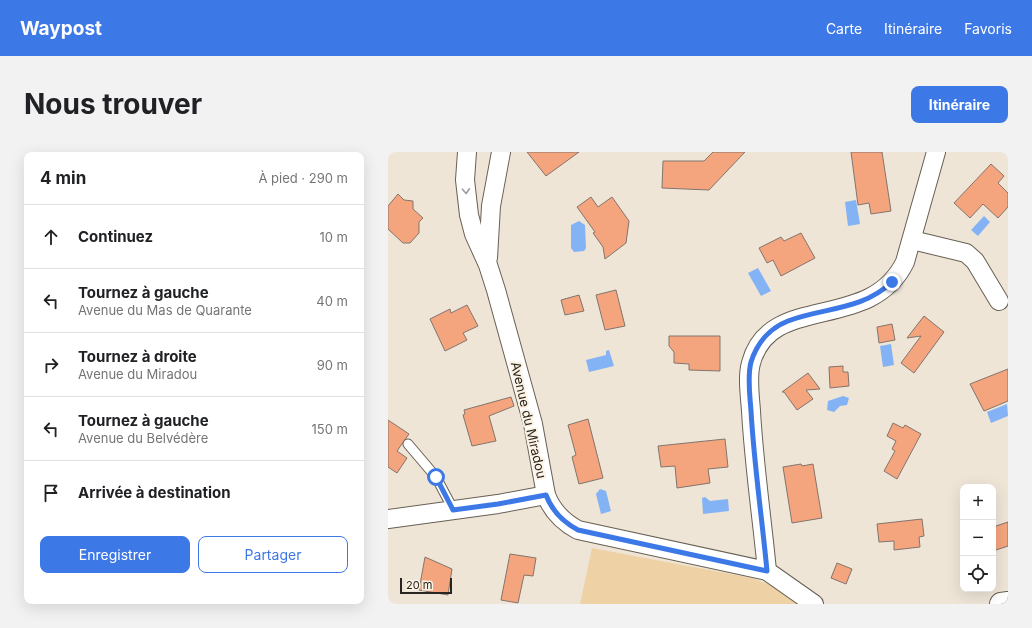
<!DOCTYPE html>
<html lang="fr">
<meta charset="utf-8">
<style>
:root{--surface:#fff;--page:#f2f2f2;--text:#202124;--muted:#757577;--line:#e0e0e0;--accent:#3d78e7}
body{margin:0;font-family:Inter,sans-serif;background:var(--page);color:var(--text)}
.controls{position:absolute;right:12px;bottom:12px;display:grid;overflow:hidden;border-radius:8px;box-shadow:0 4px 16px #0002}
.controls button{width:36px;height:36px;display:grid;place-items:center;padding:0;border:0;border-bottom:1px solid var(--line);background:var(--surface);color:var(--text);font:20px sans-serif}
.scale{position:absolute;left:12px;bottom:10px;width:52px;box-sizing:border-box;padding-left:4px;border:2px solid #292621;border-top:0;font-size:11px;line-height:14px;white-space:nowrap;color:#292621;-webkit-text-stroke:3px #fbf2e4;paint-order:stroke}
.stop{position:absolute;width:12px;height:12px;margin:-9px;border:3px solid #3d78e7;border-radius:50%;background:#fff}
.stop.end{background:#3d78e7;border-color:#fff;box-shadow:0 1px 4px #0008}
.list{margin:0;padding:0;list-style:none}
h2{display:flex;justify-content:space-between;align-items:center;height:52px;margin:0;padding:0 16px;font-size:17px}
h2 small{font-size:13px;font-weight:400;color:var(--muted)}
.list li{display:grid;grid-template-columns:26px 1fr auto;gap:12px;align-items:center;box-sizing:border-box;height:64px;padding:0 16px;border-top:1px solid var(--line)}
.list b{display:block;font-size:15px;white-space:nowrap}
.list p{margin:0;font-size:13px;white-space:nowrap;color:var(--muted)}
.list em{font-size:13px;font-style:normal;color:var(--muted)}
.actions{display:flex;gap:8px;padding:12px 16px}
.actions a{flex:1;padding:9px 0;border:1px solid var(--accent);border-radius:8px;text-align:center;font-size:14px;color:var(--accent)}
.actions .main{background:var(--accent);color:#fff}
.icon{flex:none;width:22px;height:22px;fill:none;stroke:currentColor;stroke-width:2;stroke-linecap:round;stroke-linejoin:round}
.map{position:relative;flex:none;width:620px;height:452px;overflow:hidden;border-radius:8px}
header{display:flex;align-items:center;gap:24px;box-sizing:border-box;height:56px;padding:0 20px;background:var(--accent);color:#fff}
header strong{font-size:19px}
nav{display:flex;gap:22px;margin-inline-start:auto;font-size:14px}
.intro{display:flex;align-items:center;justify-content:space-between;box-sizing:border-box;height:96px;padding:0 24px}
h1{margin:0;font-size:28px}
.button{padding:10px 18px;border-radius:8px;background:var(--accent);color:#fff;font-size:14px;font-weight:700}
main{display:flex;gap:24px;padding:0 24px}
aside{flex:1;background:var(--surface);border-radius:8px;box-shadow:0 4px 16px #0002}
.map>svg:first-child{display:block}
.green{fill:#eed2a5}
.water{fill:#84b3f5}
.building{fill:#f4a57e;stroke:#83746d}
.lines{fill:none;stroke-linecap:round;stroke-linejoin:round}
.service-casing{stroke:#686054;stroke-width:11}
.minor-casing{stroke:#686054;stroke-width:20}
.tertiary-casing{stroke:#686054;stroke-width:24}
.service{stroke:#fff;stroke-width:9}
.minor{stroke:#fff;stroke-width:18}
.tertiary{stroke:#fff;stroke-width:22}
.oneway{stroke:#9f9d9b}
.route{stroke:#3d78e7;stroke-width:5}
.labels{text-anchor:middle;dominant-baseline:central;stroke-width:4;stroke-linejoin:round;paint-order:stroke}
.street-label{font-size:13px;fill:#292621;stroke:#fbf2e4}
</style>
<header>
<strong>Waypost</strong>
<nav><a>Carte</a><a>Itinéraire</a><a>Favoris</a></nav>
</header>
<div class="intro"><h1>Nous trouver</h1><a class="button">Itinéraire</a></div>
<main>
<aside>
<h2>4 min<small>À pied · 290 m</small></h2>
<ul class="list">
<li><svg class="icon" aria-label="ahead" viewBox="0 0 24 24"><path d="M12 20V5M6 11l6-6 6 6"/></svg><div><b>Continuez</b></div><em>10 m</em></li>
<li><svg class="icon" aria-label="left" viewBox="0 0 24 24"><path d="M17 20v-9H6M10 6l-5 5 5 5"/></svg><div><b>Tournez à gauche</b><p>Avenue du Mas de Quarante</p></div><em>40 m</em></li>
<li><svg class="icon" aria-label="right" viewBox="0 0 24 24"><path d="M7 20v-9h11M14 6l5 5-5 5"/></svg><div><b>Tournez à droite</b><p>Avenue du Miradou</p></div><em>90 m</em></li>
<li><svg class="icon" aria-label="left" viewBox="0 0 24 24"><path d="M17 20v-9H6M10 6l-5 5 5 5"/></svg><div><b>Tournez à gauche</b><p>Avenue du Belvédère</p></div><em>150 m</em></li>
<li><svg class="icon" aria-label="arrive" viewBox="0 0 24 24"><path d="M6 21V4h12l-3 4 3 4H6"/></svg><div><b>Arrivée à destination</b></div></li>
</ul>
<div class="actions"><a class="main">Enregistrer</a><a>Partager</a></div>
</aside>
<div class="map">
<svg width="620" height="452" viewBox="0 0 620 452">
<rect width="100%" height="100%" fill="#eee5d7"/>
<polygon class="green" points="204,396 364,426 383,433 409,452 192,452"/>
<g class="water">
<polygon points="468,48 472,72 460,74 457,50"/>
<polygon points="596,64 602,70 590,84 583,78"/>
<polygon points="191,69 197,73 198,96 196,99 186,100 183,96 183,73"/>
<polygon points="370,116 383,139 373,144 360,121"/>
<polygon points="503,192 506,213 495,215 492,194"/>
<polygon points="221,198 226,214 201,220 198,208 218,203 218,199"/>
<polygon points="455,244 461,246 459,253 452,254 446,260 439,258 440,249"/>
<polygon points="619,252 620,264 603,271 599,260"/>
<polygon points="212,337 218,339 223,359 213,362 208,342"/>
<polygon points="317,345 322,349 340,347 341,359 315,362 314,346"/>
</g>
<g class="building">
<polygon points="139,0 191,0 158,24"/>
<polygon points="325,0 357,0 321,38 274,36 275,9 316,9"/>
<polygon points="463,0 494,0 503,59 483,62 481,51 470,53"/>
<polygon points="603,12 616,24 610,31 620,41 620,55 610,66 595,52 582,66 566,51"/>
<polygon points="10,42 16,48 25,49 25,57 35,66 31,70 31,81 22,91 15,91 0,77 0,54"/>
<polygon points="203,45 210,55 224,45 241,69 238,91 217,107 215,95 205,81 207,80 189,55"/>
<polygon points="413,81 427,106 393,124 385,108 379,111 371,96 393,85 396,89"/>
<polygon points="228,138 237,174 217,178 208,143"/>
<polygon points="191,143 196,159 177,163 173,148"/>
<polygon points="79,153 90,174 75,181 79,188 57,199 42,167 62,157 63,161"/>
<polygon points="536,164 556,180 526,221 513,211 533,184 519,186"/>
<polygon points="504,172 507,188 491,191 489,175"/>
<polygon points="281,184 332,184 332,219 301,218 301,212 286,211 286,200 281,194"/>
<polygon points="455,214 455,220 460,220 461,234 442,236 441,215"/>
<polygon points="620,217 620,249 596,259 582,232"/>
<polygon points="420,221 432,237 418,238 425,247 409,258 396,240 394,240"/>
<polygon points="123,245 126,254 101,264 108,289 84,294 75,263 77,262 76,258"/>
<polygon points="200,267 215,326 191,332 184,305 188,303 180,273"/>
<polygon points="0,268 21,282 9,299 19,306 9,321 0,315"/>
<polygon points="505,271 515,276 517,273 533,282 509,327 496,319 507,299 504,297 508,289 499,284"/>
<polygon points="337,287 340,315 320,317 322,331 289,336 287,314 273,315 270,294"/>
<polygon points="413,312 414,314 425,312 434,366 404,371 395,315"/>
<polygon points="534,367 536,384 531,385 532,395 506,398 506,389 491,390 489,372"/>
<polygon points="620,370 620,394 605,399 605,375"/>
<polygon points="122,402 148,406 145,424 136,423 130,451 113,448"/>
<polygon points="37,405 64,417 60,443 31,438"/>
<polygon points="449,411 464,417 458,432 443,426"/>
</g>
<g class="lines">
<defs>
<polyline id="service" points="20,292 48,325 65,357"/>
<g id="minor">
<path d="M 79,0 L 77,28 L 81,63 L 86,82 L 100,113 L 108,138 L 145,272 L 158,343 C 164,359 175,370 190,378 L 379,419 L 426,452"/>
<polyline points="524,88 578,101 587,109 611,149"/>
<polyline points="100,106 103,54 113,0"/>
<polyline points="0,367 110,352 158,343"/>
<path d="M 379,419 C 374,366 366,313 363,259 C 362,244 359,225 363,211 C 382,139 482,182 517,110 L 548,0"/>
</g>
<polyline id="tertiary" points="613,452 620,451"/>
</defs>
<use href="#service" class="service-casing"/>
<use href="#minor" class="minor-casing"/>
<use href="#tertiary" class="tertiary-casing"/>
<use href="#service" class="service"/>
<use href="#minor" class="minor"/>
<use href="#tertiary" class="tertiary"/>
</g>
<defs><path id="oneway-chevron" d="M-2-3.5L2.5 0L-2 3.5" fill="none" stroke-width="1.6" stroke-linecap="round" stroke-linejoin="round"/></defs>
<use class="oneway" href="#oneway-chevron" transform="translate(78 39) rotate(87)"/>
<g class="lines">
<path class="route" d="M 48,325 L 65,358 L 110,352 L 158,343 C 164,359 175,370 190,378 L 379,419 C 374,366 366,312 363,259 C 362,244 359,225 363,210 C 369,191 382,176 400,169 C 437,155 473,159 504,130"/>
</g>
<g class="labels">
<g class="street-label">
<text transform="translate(141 268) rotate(77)">Avenue du Miradou</text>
</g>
</g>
</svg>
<div class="controls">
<button>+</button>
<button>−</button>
<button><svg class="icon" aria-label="locate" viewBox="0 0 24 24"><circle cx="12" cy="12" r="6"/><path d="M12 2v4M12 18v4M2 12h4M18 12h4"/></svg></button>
</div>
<div class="scale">20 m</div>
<div class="stop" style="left:48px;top:325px"></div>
<div class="stop end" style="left:504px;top:130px"></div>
</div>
</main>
